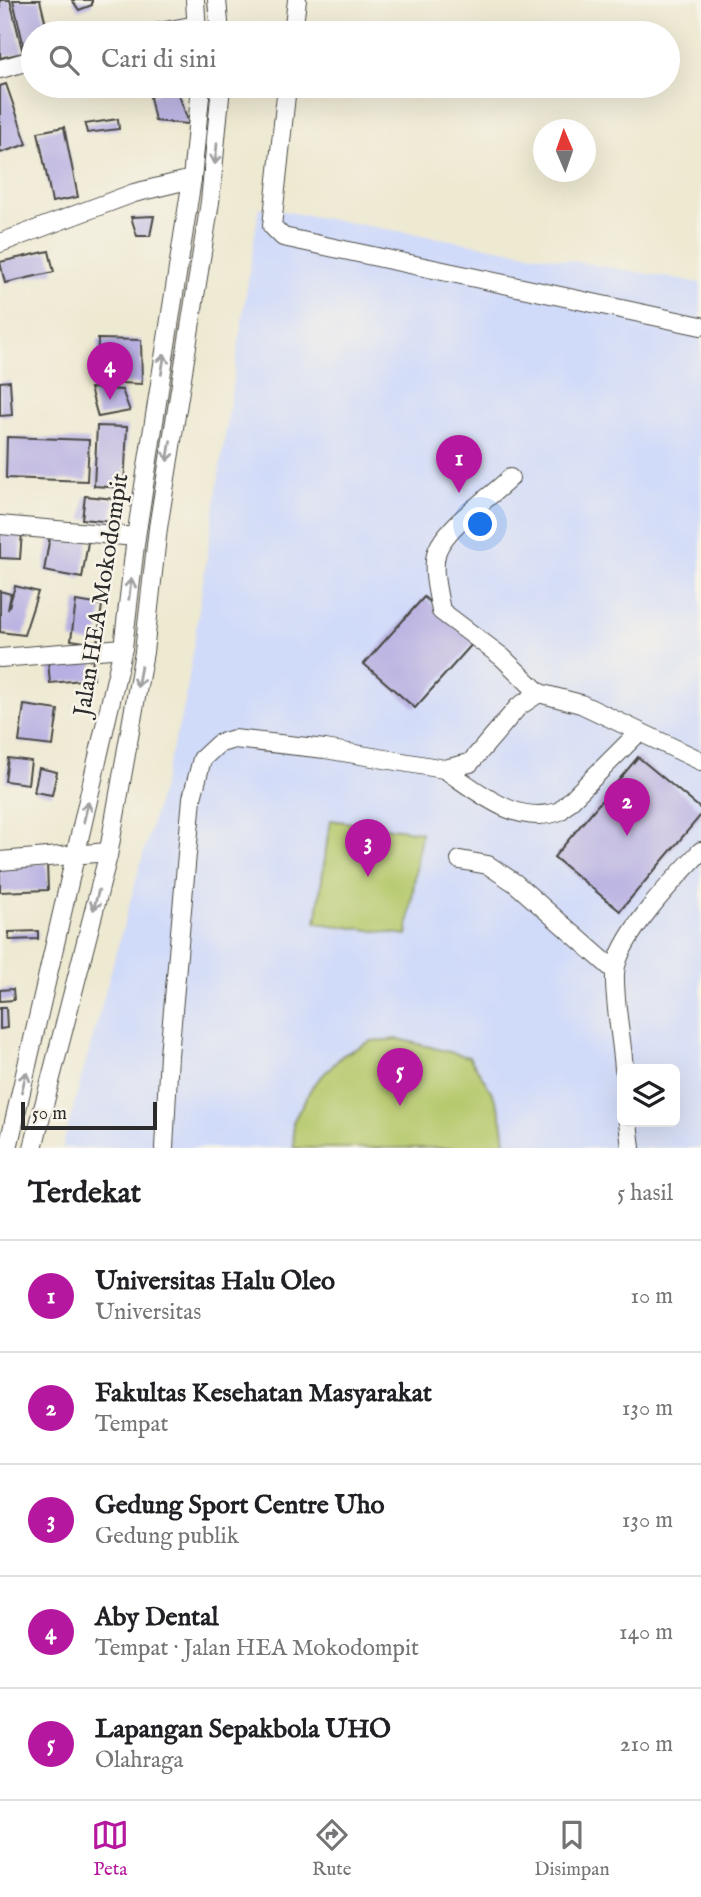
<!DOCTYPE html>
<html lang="id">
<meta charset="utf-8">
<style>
:root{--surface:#fff;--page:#f2f2f2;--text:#202124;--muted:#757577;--line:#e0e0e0;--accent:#b5179e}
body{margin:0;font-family:"IM FELL English",serif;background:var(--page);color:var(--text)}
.controls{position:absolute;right:21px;bottom:21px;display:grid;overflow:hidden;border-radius:10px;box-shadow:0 7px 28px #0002}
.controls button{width:63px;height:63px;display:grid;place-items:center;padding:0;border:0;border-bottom:2px solid var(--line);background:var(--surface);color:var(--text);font:35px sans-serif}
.compass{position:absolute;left:533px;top:119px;width:63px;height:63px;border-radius:50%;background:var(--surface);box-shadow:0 7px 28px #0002;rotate:358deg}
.scale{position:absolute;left:21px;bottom:18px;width:136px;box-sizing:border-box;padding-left:7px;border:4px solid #2b2b2b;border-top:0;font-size:19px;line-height:24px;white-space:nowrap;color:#2b2b2b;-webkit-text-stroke:5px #f7f3e8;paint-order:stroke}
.you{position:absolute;left:481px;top:525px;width:24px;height:24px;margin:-18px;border:5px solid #fff;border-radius:50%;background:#1a73e8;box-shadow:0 0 0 10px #1a73e833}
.badge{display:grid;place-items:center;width:46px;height:46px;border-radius:50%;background:var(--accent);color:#fff;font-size:23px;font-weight:700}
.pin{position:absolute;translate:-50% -58px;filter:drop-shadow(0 2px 4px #0008)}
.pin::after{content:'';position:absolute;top:37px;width:24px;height:21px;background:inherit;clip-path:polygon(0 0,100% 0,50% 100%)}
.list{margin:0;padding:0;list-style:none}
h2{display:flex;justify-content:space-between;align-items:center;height:91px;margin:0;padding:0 28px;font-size:30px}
h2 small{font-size:23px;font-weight:400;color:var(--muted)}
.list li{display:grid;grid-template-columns:46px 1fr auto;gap:21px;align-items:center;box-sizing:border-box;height:112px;padding:0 28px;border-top:2px solid var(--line)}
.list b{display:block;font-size:26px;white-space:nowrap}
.list p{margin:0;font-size:23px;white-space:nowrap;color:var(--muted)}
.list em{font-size:23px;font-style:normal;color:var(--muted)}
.icon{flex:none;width:38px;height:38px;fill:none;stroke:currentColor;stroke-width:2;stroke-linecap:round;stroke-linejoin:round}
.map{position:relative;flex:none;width:701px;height:1148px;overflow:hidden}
.search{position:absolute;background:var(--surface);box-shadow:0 7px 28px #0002;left:21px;right:21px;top:21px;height:77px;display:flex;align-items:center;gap:18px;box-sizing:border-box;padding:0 24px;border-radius:38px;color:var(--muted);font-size:26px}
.sheet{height:651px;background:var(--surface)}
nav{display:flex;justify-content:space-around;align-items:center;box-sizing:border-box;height:98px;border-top:2px solid var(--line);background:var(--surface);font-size:19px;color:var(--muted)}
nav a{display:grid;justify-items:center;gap:4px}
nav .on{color:var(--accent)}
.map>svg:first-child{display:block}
.built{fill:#d0daf9;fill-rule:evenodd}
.green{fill:#b6c96d;stroke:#707a4c;stroke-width:2}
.building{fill:#b8b0e2}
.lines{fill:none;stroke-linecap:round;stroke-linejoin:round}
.minor-casing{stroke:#484844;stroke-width:20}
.minor{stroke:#fff;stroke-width:18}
.oneway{stroke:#a0a0a0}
.labels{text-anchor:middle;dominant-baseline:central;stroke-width:5;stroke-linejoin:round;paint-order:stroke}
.street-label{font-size:24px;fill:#2b2b2b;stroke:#f7f3e8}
</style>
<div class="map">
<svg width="701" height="1148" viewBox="0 0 701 1148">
<rect width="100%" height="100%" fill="#f7f3e8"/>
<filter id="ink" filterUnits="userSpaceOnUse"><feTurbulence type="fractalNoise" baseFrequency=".0143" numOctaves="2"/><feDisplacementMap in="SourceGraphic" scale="14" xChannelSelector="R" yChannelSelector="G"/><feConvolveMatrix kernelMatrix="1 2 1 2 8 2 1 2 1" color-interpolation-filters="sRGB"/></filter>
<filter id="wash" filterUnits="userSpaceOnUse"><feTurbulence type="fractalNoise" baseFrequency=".00686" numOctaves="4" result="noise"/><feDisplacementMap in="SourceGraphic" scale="28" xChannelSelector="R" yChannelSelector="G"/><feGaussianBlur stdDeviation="1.57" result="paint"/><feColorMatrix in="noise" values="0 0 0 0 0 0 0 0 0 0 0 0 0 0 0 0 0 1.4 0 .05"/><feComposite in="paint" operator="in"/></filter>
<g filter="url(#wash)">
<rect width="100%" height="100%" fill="#eee9d1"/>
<path class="built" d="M 259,207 L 701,283 L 701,1148 L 62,1148 L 185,703 ZM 622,1069 L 675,1069 L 675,1122 L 622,1122 Z"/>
<g class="green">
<polygon points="330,820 421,832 407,935 316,923"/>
<path d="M 399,1039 L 469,1057 C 492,1091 504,1106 505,1148 L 294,1148 L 293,1122 L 313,1085 L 343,1055 L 371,1041 Z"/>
</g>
<g id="blocks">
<g class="building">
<polygon points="0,0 10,0 23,53 0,58"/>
<polygon points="13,0 40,0 48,33 33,33 33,44 24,47"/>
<polygon points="72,0 92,0 92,5 79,10"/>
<polygon points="6,84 27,144 0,153 0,86"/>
<polygon points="167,86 176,86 189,124 155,121 150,97"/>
<polygon points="118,119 119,129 87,133 85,124"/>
<polygon points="64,127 78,197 52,202 38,132"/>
<polygon points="154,216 150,236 137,236 131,217"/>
<polygon points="49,251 54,272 5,283 0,262"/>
<polygon points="98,339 141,340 142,384 97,382"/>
<polygon points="10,381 12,415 0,416 0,382"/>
<polygon points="90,388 122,390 130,411 98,417"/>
<polygon points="97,426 127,427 124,488 94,486"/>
<polygon points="7,437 89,440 87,481 6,478"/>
<polygon points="85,496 114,499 112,522 82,519"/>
<polygon points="0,530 22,532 20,559 0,558"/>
<polygon points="51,530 89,536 82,578 44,571"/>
<polygon points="15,586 38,592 24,635 0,632 0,591 11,594 8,610"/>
<polygon points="424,597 474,642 415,708 364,664"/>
<polygon points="76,601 102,605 97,644 71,640"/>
<polygon points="92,656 94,679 50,683 48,661"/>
<polygon points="24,705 58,710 53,746 19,742"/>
<polygon points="638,757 701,809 701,815 620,911 554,857"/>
<polygon points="8,758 31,761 28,784 5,781"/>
<polygon points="39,768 57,772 52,795 34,792"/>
<polygon points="47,863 48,890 0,892 0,865"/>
<polygon points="38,931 38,939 9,940 9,932"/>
<polygon points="13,989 14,1000 0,1001 0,990"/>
<polygon points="0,1008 6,1008 7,1028 0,1029"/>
</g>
</g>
</g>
<g filter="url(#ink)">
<use href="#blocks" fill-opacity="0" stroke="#484844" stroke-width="2"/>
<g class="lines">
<defs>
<g id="minor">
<polyline points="195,0 197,33"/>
<polyline points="217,0 220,33"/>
<polyline points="155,33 196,25"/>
<polyline points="293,33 297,0"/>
<polyline points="0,69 33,60"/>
<polyline points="287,86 272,226 283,237 701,326"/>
<polyline points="0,243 134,193 192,179"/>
<path d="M 510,478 C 489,499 447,525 437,551 C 431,569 438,593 441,611 L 502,657 L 539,693"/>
<polyline points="0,525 136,537"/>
<polyline points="0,658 123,648"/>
<path d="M 444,769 C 479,792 517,827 560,811 L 639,732"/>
<polyline points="460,860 488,865 515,883 615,971"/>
<polyline points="0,861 108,852"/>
<path d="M 624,1069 C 622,1038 614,1004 615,973 C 617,938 677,876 701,851"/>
<polyline points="628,1122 631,1148"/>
<polyline points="8,1148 123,648 136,537 192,179 201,86"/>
<polyline points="33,1148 108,856 144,652 158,528 210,202 221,86"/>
<polyline points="164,1148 169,1055 192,798 202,759 218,744 234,739 325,749 444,769 470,763 518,707 539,693 581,704 701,761"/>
</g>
</defs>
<use href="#minor" class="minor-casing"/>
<use href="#minor" class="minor"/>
</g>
<defs><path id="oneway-shaft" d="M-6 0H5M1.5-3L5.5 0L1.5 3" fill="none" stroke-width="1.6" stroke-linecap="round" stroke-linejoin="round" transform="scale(1.75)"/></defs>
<g class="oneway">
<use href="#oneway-shaft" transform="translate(216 154) rotate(96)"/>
<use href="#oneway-shaft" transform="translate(163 364) rotate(-81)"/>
<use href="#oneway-shaft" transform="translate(169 451) rotate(99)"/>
<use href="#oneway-shaft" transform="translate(130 589) rotate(-83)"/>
<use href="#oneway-shaft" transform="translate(139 677) rotate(100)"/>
<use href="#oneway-shaft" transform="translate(86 812) rotate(-77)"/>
<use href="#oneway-shaft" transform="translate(96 900) rotate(105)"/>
<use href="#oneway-shaft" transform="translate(24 1082) rotate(-76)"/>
</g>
</g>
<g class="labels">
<g class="street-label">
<text transform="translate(102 595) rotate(-81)">Jalan HEA Mokodompit</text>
</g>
</g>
</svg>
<div class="controls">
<button><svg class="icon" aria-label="layers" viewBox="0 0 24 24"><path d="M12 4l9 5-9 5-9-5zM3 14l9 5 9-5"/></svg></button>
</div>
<svg class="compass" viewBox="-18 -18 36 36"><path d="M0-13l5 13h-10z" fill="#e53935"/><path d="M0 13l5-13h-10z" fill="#757577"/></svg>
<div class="scale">50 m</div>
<div class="you"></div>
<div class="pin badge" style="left:459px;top:493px">1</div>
<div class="pin badge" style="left:627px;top:836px">2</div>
<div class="pin badge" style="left:368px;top:877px">3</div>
<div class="pin badge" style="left:110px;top:400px">4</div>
<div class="pin badge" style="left:400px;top:1106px">5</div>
<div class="search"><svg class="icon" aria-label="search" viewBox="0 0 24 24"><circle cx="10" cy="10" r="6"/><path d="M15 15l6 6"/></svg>Cari di sini</div>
</div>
<section class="sheet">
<h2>Terdekat<small>5 hasil</small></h2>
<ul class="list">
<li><span class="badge">1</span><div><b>Universitas Halu Oleo</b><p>Universitas</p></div><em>10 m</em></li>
<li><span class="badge">2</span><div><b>Fakultas Kesehatan Masyarakat</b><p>Tempat</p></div><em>130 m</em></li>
<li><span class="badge">3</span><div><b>Gedung Sport Centre Uho</b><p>Gedung publik</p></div><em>130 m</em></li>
<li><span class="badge">4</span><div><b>Aby Dental</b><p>Tempat · Jalan HEA Mokodompit</p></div><em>140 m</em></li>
<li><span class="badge">5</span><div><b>Lapangan Sepakbola UHO</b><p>Olahraga</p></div><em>210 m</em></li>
</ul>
</section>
<nav>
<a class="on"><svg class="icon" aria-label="map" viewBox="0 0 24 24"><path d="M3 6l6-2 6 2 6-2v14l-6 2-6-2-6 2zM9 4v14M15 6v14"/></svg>Peta</a>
<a><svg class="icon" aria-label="directions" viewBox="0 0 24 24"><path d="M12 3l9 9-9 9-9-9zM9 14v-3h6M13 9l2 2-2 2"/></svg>Rute</a>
<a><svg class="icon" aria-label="saved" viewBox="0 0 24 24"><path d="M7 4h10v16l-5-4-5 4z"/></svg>Disimpan</a>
</nav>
